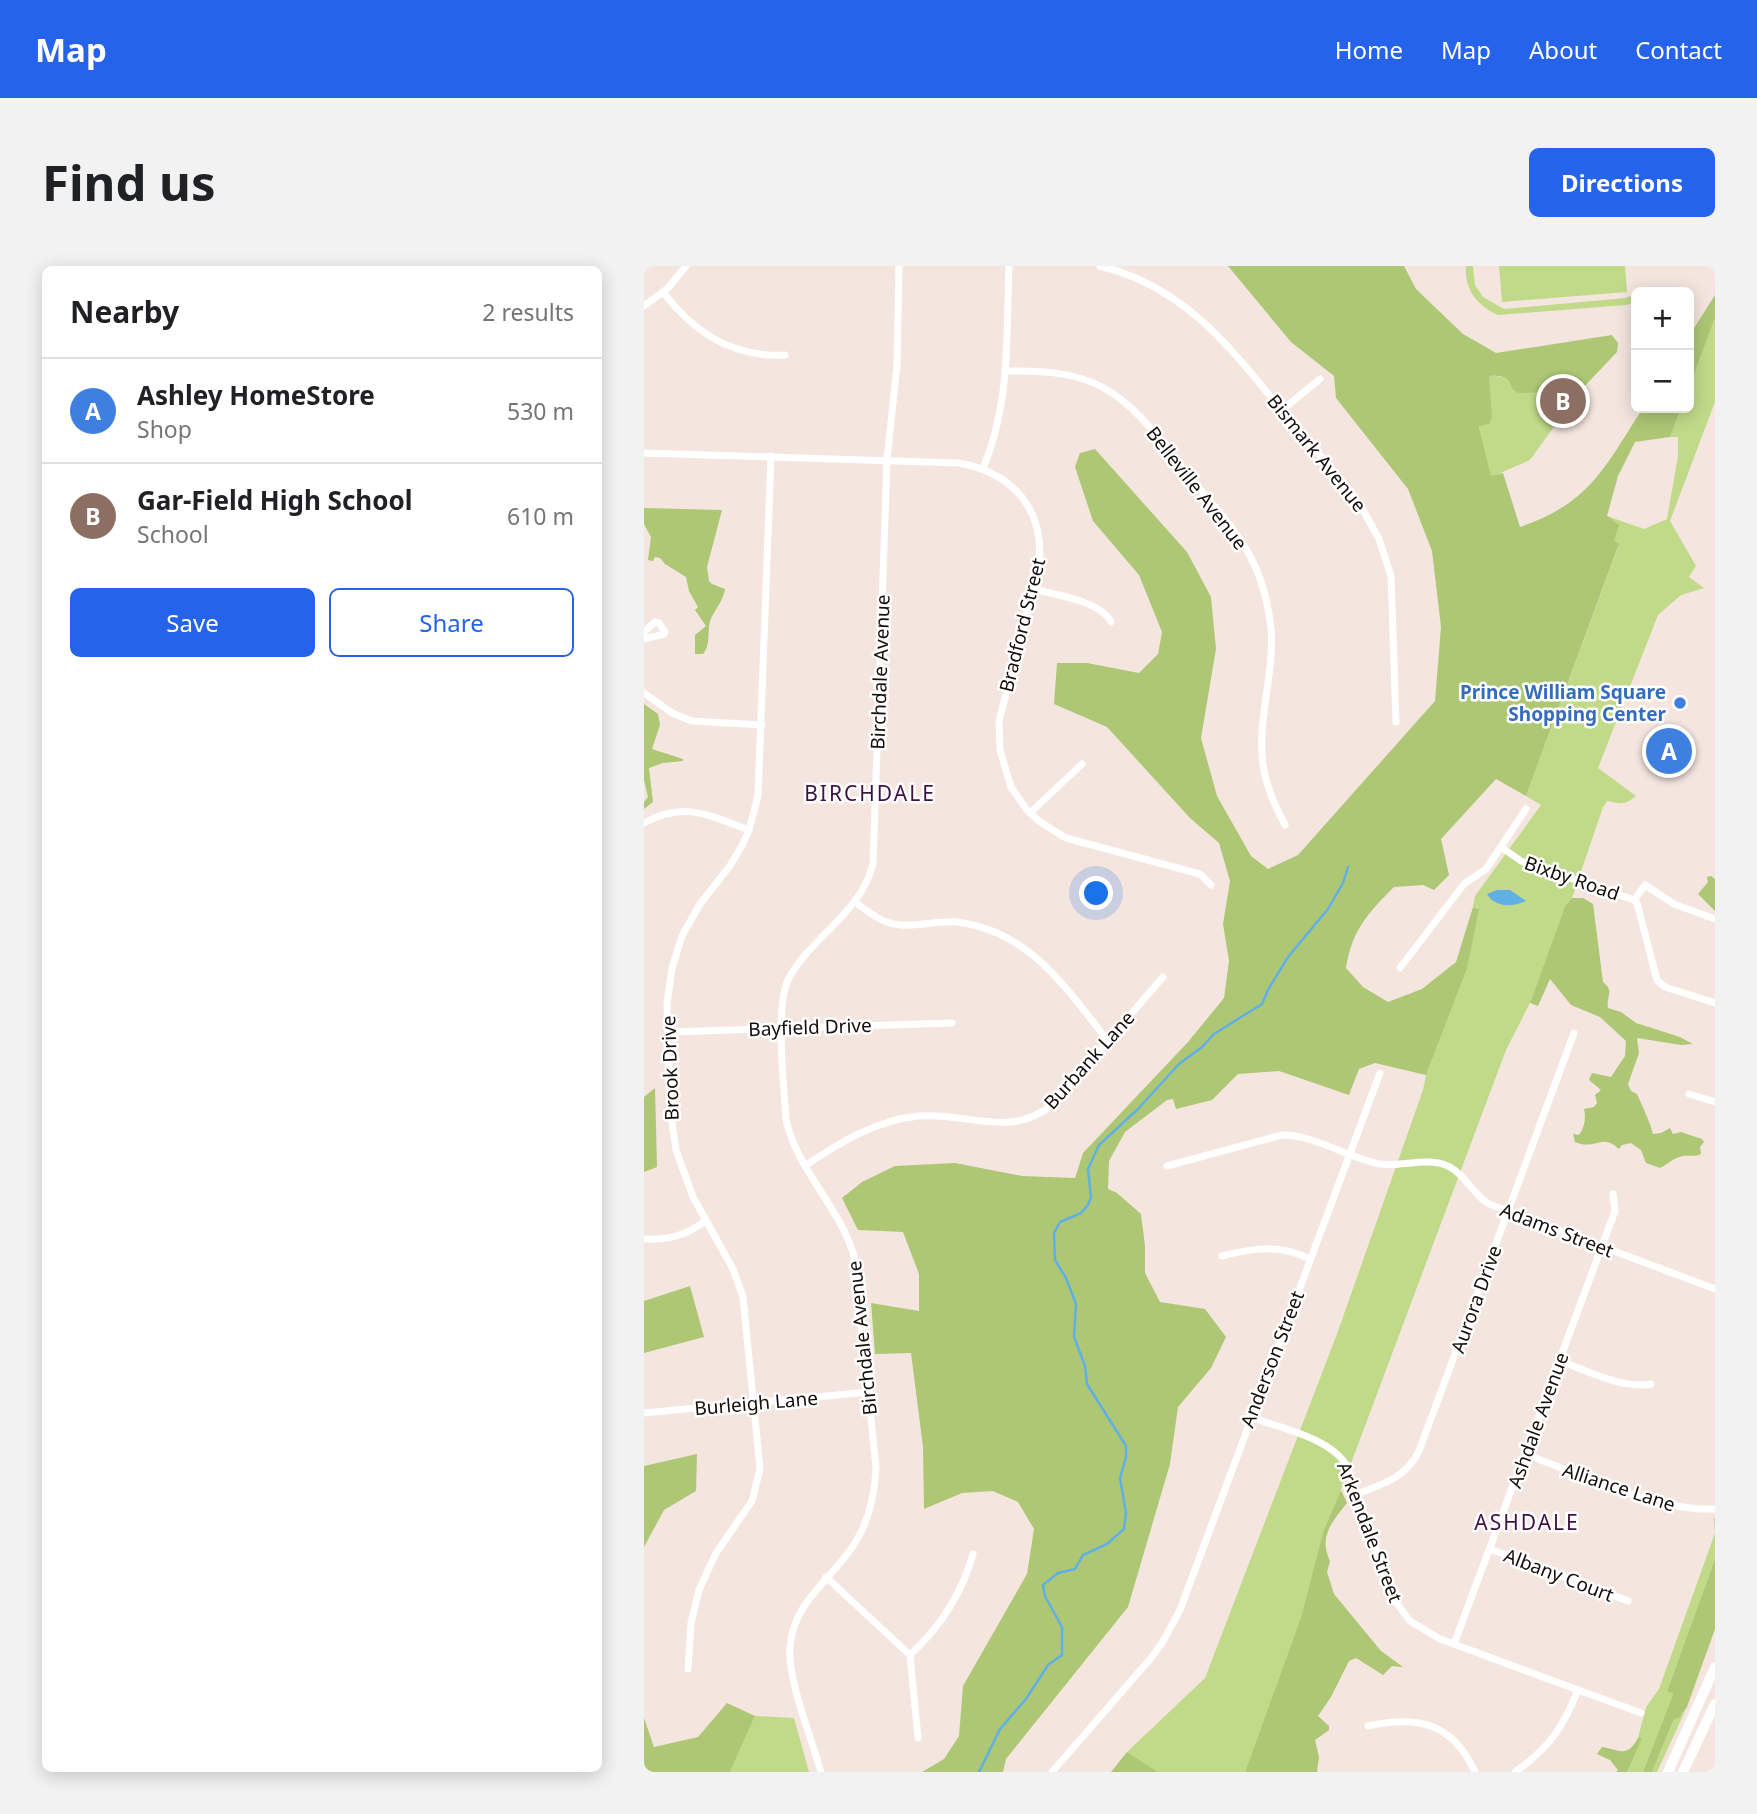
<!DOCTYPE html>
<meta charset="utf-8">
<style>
:root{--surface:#fff;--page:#f2f2f2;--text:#202124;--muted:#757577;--line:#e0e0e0;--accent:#2563eb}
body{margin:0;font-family:"Noto Sans",sans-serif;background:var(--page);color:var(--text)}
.controls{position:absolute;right:21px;top:21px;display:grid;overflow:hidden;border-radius:10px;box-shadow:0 4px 18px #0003}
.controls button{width:63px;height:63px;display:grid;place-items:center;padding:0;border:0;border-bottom:2px solid var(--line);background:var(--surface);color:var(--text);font:35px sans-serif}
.you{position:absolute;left:453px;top:628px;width:24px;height:24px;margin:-18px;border:5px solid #fff;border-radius:50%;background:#1a73e8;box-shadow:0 0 0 10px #1a73e833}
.badge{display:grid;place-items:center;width:46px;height:46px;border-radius:50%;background:var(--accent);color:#fff;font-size:23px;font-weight:700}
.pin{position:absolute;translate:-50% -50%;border:4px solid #fff;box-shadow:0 2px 7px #0006}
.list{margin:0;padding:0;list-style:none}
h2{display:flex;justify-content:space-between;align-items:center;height:91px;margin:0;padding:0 28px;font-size:30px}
h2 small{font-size:23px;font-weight:400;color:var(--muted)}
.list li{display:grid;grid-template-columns:46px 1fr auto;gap:21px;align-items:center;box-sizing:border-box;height:105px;padding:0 28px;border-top:2px solid var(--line)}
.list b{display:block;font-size:26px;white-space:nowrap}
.list p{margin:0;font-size:23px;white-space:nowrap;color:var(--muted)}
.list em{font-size:23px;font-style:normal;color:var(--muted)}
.actions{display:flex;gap:14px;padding:21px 28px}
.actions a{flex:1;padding:16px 0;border:2px solid var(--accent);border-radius:10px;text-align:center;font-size:24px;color:var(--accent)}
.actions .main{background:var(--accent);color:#fff}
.map{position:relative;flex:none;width:1071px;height:1506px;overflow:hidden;border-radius:10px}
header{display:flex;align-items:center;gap:42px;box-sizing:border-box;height:98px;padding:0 35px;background:var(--accent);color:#fff}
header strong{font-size:33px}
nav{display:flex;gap:38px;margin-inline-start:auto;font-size:24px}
.intro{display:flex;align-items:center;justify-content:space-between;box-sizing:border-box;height:168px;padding:0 42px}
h1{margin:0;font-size:49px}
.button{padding:18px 32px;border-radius:10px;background:var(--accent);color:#fff;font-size:24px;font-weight:700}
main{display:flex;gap:42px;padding:0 42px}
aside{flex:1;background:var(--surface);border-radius:10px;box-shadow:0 4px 18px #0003}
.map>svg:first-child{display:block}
.green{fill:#c0da89}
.forest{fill:#adc775}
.water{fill:#60b0e5}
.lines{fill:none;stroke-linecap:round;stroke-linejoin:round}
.stream{stroke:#60b0e5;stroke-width:2.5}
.street{stroke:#fff;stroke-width:7}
.secondary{stroke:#fff;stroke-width:10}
.shop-dot{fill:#3f7fe0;stroke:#fff;stroke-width:2.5}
.labels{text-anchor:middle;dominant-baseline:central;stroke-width:5;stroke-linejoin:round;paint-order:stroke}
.street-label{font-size:19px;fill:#130e0c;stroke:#fff}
.shop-label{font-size:19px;font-weight:bold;fill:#366cbe;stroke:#fff;text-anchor:end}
.neighbourhood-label{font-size:21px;letter-spacing:2px;fill:#3f1244;stroke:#fff}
</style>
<header>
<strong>Map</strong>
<nav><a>Home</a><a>Map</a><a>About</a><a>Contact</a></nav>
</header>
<div class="intro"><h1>Find us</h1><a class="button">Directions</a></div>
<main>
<aside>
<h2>Nearby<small>2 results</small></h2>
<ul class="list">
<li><span class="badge" style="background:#3f7fe0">A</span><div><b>Ashley HomeStore</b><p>Shop</p></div><em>530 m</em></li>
<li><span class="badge" style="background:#8d6e63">B</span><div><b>Gar-Field High School</b><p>School</p></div><em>610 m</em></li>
</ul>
<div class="actions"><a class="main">Save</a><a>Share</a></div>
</aside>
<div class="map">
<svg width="1071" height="1506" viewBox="0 0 1071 1506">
<rect width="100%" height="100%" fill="#f5e5df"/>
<g class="green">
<path d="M 822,0 L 829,0 L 831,19 L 839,31 L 860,43 L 981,32 L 992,28 L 992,36 L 982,39 L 854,49 C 833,40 820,23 822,0 Z"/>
<polygon points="855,0 981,0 983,26 858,36"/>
<path d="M 1071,52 L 1071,136 L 1026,255 L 1052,300 L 1045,311 L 1060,322 L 1037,329 L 1014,349 L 954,502 L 992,530 C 982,539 976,538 963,535 L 959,541 L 928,632 L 921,640 L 886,737 L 862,784 L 697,1224 L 679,1266 L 657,1351 L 601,1506 L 514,1506 L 483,1486 L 561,1412 L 693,1068 L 779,824 L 782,809 L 823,703 L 834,642 L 829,641 L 831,630 L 897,539 L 882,530 L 975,279 L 969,275 L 963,250 L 1000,263 L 1023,253 L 1034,190 L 1034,171 L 1026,171 L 1037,142 L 1045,142 L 1045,122 Z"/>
<path d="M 845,110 C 858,110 865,110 868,123 L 874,127 L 935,126 L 886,194 L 847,211 L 835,159 L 845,158 Z"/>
<polygon points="1070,1252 1071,1252 1071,1293 1023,1425 1029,1428 999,1506 983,1506 997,1472 994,1472 1002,1441 1015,1423 1071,1267"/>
<polygon points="1043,1441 1013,1506 1008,1506 1030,1453 1039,1448"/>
<polygon points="111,1450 150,1452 165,1506 86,1506"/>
</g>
<g class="forest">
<path d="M 584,0 L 760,0 L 772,23 L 819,68 L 852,87 L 968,69 L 974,77 L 973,86 L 935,126 L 874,127 L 868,123 C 865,110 857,109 845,110 L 848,151 L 845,158 L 835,160 L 847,210 L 859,207 L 876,261 C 947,237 961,200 999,142 L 1037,142 L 1026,171 L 991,176 L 974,210 L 963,250 L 975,259 L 970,275 L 975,278 L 882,530 L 852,513 L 797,573 L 805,609 L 790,624 L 779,619 L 750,621 C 724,647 708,664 702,702 L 719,721 L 744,736 L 778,723 L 812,696 L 829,641 L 835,643 L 823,703 L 782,809 L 731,797 L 715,803 L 705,829 L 635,805 L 594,808 L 568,834 L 532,843 L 529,833 L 523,834 L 481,866 L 465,895 L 464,923 L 473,927 L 497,948 L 501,980 L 501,1007 L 516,1036 L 561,1043 L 582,1071 L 567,1102 L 534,1141 L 526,1198 L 484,1341 L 362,1493 L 359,1506 L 278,1506 L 300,1493 L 315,1470 L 319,1420 L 383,1308 L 390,1263 L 374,1236 L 349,1225 L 318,1227 L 280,1243 L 279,1181 L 267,1087 L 231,1088 L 227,1037 L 275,1045 L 275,1008 L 259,966 L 214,964 L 198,932 L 218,916 L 251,900 L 311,897 L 378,910 L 431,912 L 439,887 L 544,776 L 580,732 L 585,695 L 579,658 L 586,615 L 575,577 L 546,552 L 463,461 L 410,438 L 413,397 L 443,397 L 495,407 L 514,388 L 518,366 L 495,309 L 449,255 L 431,201 L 436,187 L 451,183 L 543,286 L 567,331 L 572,383 L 557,472 L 573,530 L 607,590 L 624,603 L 654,589 L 791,435 L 797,361 L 788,285 L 764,223 L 692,132 L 690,110 L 647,76 Z"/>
<polygon points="1071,29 1071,52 1045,122 1045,70"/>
<path d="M 0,242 L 78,244 L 63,301 L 65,315 L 68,318 L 81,323 C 79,336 70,344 66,355 C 63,366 67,379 59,388 L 51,388 L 51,369 L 62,360 L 51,344 L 54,341 L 45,325 L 42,311 L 21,298 L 16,292 L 11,291 L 9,295 L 4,294 L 7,271 L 0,258 Z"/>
<polygon points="0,438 14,448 16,459 8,483 39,493 39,495 19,497 5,502 9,536 0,543 0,536 4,531 0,514"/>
<polygon points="1067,610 1071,613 1071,645 1054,628 1064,616 1063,611"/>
<path d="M 928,632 L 939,632 L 949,638 L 959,716 C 971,726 962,728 964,742 L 977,746 L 992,757 L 1036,771 L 1049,778 L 1037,779 L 993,772 L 995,787 L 984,818 L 987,825 L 993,828 C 999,842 1005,853 1009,868 L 1017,867 L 1026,862 L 1029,868 L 1037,866 L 1058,873 L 1060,876 L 1056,881 L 1057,888 C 1051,891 1046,889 1039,890 C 1029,892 1024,898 1016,902 L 1002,897 L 997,884 L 987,877 L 978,879 L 975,883 C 957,866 952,885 931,876 L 929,868 L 935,869 C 941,861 942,851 940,843 L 950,841 L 953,837 L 951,829 L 957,824 L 945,814 L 948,807 L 967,811 L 981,790 L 982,775 L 956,751 L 927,739 L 906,713 L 894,740 L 886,737 L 921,640 Z"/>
<polygon points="11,822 13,901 0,906 0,831"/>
<polygon points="46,1020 60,1071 0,1087 0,1035"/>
<polygon points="53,1188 52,1225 20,1244 0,1281 0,1200"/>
<path d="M 697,1224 L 703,1237 C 689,1255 674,1270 686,1295 L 683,1306 L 690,1328 L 737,1385 L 759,1401 L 748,1400 L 739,1409 L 712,1392 L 705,1395 L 687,1431 L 674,1450 L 685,1460 L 685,1464 L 671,1474 L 675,1491 L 673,1506 L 601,1506 L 657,1351 L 679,1266 Z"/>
<polygon points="1071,1293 1071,1363 1043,1441 1035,1452 1030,1453 1008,1506 999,1506 1029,1428 1023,1425"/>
<polygon points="83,1437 111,1450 86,1506 0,1506 0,1452 10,1481 54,1471"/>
<path d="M 994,1472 L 998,1472 L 983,1506 L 972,1506 L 974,1504 L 966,1494 L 953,1488 L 958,1481 C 976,1484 983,1492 994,1472 Z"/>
<polygon points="483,1486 514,1506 467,1506"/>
</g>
<path class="water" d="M 853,624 L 866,624 L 882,635 C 869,641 851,642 843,628 Z"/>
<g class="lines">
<polyline class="stream" points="335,1506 356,1463 382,1433 404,1399 418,1389 418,1361 401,1330 399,1319 414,1307 431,1303 439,1289 463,1278 480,1263 482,1247 476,1212 482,1191 482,1180 443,1118 441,1100 430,1071 432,1038 422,1012 411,994 410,967 416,956 437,947 444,939 447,931 444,903 455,879 494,843 535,798 558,781 570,768 618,738 624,724 644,691 684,643 699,617 704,601"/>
<g class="street">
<path d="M 456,0 C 537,20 581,75 631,136 C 659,169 687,202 714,235 L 735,273 L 747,310 L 752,456"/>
<path d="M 19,26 C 50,67 89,92 141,89"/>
<polyline points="0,40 24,22 42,0"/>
<path d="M 361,105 C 396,105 429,105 460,122 C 496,142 519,179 545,210 C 566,236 590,260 606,290 C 618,312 624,337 627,362 C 631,409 611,458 620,505 C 624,525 632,542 641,559"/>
<polyline points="638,144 676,113"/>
<path d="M 0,187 L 315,197 C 370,207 401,244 395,300 L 355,455 L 356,484 L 367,521 L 383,544 L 396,556 L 422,572 L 556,608 L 567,619"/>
<path d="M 339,203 C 367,135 362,72 365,0"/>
<path d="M 389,323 C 412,329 457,335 467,356"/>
<polyline points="0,366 11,356 15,357 21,366 20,368 0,373"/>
<polyline points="0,427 28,447 48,455 118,459"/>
<polyline points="386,547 438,498"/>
<path d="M 0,557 C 41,535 64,549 105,564"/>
<polyline points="857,581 877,595 990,634"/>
<polyline points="990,634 993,637 1013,714 1021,721 1071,737"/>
<polyline points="990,634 1001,619 1030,638 1071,653"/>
<path d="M 211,636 C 221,643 231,652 243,656 C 264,664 289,654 312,656 C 385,664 422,722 464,775"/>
<polyline points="756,702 820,618 842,603 882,543"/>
<polyline points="24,766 308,757"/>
<polyline points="1045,828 1071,836"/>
<path d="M 162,899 C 197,876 232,854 275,850 C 324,846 368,874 410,837 L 519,711"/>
<path d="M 523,900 L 638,869 C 672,869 703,892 736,898 C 760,901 784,890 806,901 C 822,910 829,928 845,938 L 1071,1023"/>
<path d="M 0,973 C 24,974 42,970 61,955"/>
<path d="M 578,990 C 608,982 637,978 666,993"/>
<path d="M 916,1095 C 942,1104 980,1124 1007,1118"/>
<polyline points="0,1147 225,1126"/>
<path d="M 606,1151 C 636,1162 689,1172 704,1202 L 748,1331 L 766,1355 L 796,1373 L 997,1447"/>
<path d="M 881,1188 C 938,1209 1011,1245 1071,1243"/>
<path d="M 713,1228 C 739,1218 762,1212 775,1185 L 930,767"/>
<polyline points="846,1283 984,1335"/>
<polyline points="182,1311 266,1389 274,1472"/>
<polyline points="810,1378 971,945 969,928"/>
<path d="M 266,1389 C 296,1361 318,1328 329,1288"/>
<polyline points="44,1403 47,1357 55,1324 72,1287 108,1235 116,1203 99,1031 89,1003 49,931 32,884 26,843 23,738 28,702 38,670 56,638 85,601 98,580 105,564 114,530 127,190"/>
<path d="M 724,1460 C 774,1449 809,1457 831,1506"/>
<path d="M 177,1506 C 168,1474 143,1412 146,1381 C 149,1339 181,1318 204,1287 C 224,1261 231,1232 232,1201 L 210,990 C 196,941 152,903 142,853 C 140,821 131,741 144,714 C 166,671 216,649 229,598 L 243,194 L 253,99 L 255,0"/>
<polyline points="408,1506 507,1392 518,1377 536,1344 736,807"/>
<path d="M 871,1506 C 905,1482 919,1462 934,1424"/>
</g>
<g class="secondary">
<polyline points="1024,1506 1071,1401"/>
<polyline points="1039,1506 1071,1438"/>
</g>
</g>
<circle class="shop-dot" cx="1036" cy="437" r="7"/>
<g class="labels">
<g class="street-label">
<text transform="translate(673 187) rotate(51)">Bismark Avenue</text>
<text transform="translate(553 222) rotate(52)">Belleville Avenue</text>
<text transform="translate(378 359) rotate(-76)">Bradford Street</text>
<text transform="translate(236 406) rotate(-88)">Birchdale Avenue</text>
<text transform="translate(928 612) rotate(19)">Bixby Road</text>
<text transform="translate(166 761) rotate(-2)">Bayfield Drive</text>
<text transform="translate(445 794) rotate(-48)">Burbank Lane</text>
<text transform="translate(26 802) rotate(-92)">Brook Drive</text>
<text transform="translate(913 964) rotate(21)">Adams Street</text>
<text transform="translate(832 1033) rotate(-70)">Aurora Drive</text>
<text transform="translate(218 1072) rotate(-96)">Birchdale Avenue</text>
<text transform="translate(628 1093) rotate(-69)">Anderson Street</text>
<text transform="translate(112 1137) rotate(-5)">Burleigh Lane</text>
<text transform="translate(894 1154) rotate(-70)">Ashdale Avenue</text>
<text transform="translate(975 1221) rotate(18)">Alliance Lane</text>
<text transform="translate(726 1266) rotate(69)">Arkendale Street</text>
<text transform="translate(915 1309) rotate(21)">Albany Court</text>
</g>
<g class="shop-label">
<text x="1022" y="426">Prince William Square<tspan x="1022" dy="22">Shopping Center</tspan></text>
</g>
<g class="neighbourhood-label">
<text x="226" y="527">BIRCHDALE</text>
<text x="883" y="1256">ASHDALE</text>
</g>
</g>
</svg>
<div class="controls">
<button>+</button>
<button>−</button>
</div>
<div class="you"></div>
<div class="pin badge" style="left:1025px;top:485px;background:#3f7fe0">A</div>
<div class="pin badge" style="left:919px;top:135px;background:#8d6e63">B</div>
</div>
</main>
